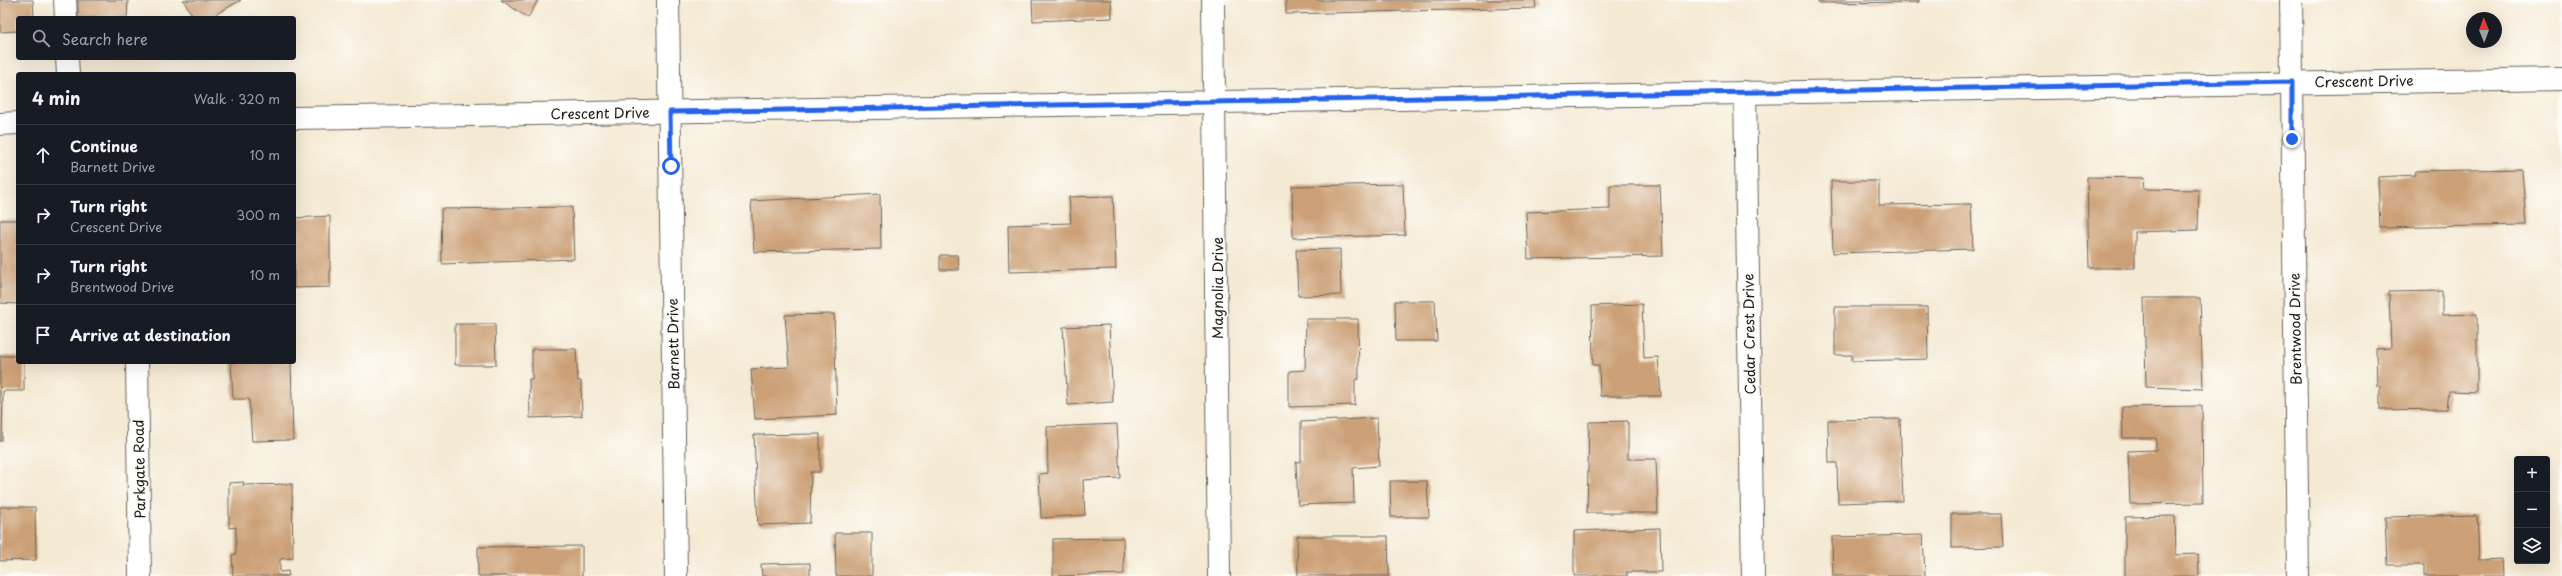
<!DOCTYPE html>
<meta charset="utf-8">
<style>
:root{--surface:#171b24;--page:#20242c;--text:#f1f3f6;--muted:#9ea1a6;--line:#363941}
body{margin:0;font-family:"Playpen Sans",sans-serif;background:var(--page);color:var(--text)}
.controls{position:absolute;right:12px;bottom:12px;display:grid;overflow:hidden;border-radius:4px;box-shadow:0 4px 16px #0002}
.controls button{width:36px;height:36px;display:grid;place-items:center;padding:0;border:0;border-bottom:1px solid var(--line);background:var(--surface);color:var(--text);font:20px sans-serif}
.compass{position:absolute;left:2466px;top:12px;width:36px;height:36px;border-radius:50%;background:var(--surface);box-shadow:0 4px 16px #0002;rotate:359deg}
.stop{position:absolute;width:12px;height:12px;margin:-9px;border:3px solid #2563eb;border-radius:50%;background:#fff}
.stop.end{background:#2563eb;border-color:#fff;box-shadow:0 1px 4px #0008}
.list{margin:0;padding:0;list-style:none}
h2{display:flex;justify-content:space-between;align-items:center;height:52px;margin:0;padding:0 16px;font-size:17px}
h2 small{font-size:13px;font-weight:400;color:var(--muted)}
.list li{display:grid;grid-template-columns:26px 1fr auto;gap:12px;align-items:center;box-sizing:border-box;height:60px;padding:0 16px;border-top:1px solid var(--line)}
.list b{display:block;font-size:15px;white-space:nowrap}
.list p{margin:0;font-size:13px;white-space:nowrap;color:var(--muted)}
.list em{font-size:13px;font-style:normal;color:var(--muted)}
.icon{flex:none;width:22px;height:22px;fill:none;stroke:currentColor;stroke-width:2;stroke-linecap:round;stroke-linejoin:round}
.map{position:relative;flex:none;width:2562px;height:576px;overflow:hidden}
.search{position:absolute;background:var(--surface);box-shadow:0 4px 16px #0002;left:16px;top:16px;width:280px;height:44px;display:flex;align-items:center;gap:10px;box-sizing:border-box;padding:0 14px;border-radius:4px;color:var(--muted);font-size:15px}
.panel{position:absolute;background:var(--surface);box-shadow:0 4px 16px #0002;left:16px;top:72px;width:280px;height:292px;border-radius:4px}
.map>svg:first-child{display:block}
.building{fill:#cca077}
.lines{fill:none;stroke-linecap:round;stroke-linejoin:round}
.minor-casing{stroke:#68645c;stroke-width:24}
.minor{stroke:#fff;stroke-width:22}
.route{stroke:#2563eb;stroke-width:5}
.labels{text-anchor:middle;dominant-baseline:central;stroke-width:3.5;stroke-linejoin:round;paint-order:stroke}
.street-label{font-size:14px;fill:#1c1c1c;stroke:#fdfcf7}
</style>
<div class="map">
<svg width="2562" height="576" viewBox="0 0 2562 576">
<rect width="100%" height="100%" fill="#fdfcf7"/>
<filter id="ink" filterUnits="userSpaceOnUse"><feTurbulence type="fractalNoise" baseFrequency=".025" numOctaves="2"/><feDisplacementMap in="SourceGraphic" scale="8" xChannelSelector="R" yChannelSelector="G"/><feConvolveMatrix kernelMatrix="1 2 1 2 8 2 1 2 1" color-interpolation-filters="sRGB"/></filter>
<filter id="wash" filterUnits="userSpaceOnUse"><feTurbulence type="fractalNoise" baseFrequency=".012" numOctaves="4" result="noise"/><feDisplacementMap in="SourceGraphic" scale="16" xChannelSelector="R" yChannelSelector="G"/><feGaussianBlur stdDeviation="0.9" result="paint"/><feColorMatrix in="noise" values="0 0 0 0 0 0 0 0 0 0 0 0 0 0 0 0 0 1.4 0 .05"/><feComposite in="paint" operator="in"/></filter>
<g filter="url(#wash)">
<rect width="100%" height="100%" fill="#f4e9d3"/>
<g id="blocks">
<g class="building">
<polygon points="0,0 33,0 34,18 18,18 18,31 0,32"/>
<polygon points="78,0 128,0 127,18 78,18"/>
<polygon points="183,0 241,0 209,18 194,18"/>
<polygon points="501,0 538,0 528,18"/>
<polygon points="1032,0 1111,0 1112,18 1033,21"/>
<polygon points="1286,0 1535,0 1536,8 1286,14"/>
<polygon points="1818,0 1919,0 1919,2 1818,3"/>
<polygon points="2522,169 2526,225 2380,228 2378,177 2415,175 2416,171"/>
<polygon points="2087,177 2144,178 2143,189 2199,190 2198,230 2135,232 2135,268 2089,268"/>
<polygon points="1831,181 1879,181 1879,205 1971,204 1973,249 1833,253"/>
<polygon points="1403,184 1405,235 1293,238 1292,186"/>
<polygon points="1610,185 1660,185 1663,256 1528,259 1526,212 1610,209"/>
<polygon points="880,194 881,249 754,252 751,201"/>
<polygon points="1113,196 1116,269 1009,272 1008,225 1071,223 1069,197"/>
<polygon points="572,207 574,259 442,264 441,209"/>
<polygon points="330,216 330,287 294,288 294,218"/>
<polygon points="0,220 18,220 18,304 0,303"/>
<polygon points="1340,249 1341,295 1298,296 1296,250"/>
<polygon points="940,255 958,255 959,270 940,270"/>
<polygon points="2442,291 2442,315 2477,314 2477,392 2449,391 2447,409 2380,410 2380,385 2377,386 2376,349 2391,348 2389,292"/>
<polygon points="2144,298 2200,298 2203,389 2146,387"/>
<polygon points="1395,301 1435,301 1437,341 1396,341"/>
<polygon points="1642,304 1644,358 1658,357 1661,396 1600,396 1599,365 1593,365 1592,306"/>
<polygon points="1835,307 1927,307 1928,359 1852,361 1852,355 1835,355"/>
<polygon points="834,314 837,415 755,419 751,369 789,367 785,315"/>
<polygon points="1306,319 1358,319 1359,379 1355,380 1355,405 1289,407 1289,371 1305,370"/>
<polygon points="455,324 495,324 496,365 455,365"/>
<polygon points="1109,325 1113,402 1068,405 1063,327"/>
<polygon points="532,349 576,349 578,381 581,381 582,416 530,418 529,379 532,379"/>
<polygon points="0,356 18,356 18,362 24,362 24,391 3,391 2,441 0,441"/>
<polygon points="231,362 291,362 293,440 252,441 249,399 233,399"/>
<polygon points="2202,406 2203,503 2130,504 2128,451 2156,450 2156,438 2123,438 2122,407"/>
<polygon points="1377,418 1379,466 1353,468 1354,503 1298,505 1296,462 1301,461 1301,422"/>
<polygon points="1900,419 1903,501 1838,503 1837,463 1829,463 1828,420"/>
<polygon points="1628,421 1628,459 1656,459 1658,513 1587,513 1589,422"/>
<polygon points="1117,424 1120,478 1083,480 1085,515 1041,518 1039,474 1048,473 1047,427"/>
<polygon points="820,434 820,472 811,472 810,523 758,525 754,435"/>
<polygon points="1390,481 1427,481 1429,517 1391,517"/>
<polygon points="244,482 243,485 292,484 293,558 280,559 280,572 288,571 289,576 233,576 232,555 236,554 236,527 229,528 229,483"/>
<polygon points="0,507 35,507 36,560 0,561"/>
<polygon points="1952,514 2001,514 2003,547 1952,548"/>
<polygon points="2477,515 2479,560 2502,559 2503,576 2424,576 2424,565 2387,565 2385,517"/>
<polygon points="2175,516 2176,555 2198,554 2199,576 2125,576 2125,517"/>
<polygon points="1660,528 1661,572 1627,572 1627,576 1574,576 1574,531"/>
<polygon points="835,533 872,533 872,576 836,576"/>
<polygon points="1923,535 1925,576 1833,576 1832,537"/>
<polygon points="1297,536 1388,536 1389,576 1298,576"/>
<polygon points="1123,538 1124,574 1053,576 1053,539"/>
<polygon points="582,546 582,576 478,576 478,547"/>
<polygon points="810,563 810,576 762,576 761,564"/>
</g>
</g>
</g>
<g filter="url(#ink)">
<use href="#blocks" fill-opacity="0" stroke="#68645c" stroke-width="1"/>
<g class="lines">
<defs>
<g id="minor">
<polyline points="65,0 66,18"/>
<polyline points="668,0 676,576"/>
<polyline points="1213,0 1219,576"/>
<polyline points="2291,0 2298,576"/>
<polyline points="67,58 68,74"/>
<polyline points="1745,92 1753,576"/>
<polyline points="294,118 2562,79"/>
<polyline points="0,124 18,123"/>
<polyline points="137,362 140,576"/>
</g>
</defs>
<use href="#minor" class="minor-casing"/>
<use href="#minor" class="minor"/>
</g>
</g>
<g class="lines" filter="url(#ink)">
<polyline class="route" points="671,166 670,112 2292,82 2292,139"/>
</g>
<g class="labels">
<g class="street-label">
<text transform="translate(2364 81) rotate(-1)">Crescent Drive</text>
<text transform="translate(600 113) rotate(-1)">Crescent Drive</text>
<text transform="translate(1217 288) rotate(-90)">Magnolia Drive</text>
<text transform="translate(2295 329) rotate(-91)">Brentwood Drive</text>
<text transform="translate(1749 334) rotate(-91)">Cedar Crest Drive</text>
<text transform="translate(673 344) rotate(-91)">Barnett Drive</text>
<text transform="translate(139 469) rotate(-91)">Parkgate Road</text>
</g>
</g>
</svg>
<div class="controls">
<button>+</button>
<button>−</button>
<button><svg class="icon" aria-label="layers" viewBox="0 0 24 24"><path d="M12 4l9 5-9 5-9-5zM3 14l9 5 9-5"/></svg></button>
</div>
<svg class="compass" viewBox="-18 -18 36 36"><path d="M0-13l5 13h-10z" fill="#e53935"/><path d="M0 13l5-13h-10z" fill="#9ea1a6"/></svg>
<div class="stop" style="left:671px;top:166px"></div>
<div class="stop end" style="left:2292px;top:139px"></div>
<div class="search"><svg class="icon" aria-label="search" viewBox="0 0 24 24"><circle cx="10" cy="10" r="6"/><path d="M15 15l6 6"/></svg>Search here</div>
<section class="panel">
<h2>4 min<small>Walk · 320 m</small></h2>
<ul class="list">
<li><svg class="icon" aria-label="ahead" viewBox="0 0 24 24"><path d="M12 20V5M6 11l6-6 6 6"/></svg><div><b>Continue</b><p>Barnett Drive</p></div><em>10 m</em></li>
<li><svg class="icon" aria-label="right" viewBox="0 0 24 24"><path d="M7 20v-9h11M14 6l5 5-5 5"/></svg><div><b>Turn right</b><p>Crescent Drive</p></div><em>300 m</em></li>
<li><svg class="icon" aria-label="right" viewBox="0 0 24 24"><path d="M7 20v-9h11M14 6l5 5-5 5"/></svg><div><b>Turn right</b><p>Brentwood Drive</p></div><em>10 m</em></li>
<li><svg class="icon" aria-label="arrive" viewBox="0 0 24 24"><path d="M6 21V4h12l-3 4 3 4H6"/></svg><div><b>Arrive at destination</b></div></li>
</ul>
</section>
</div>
